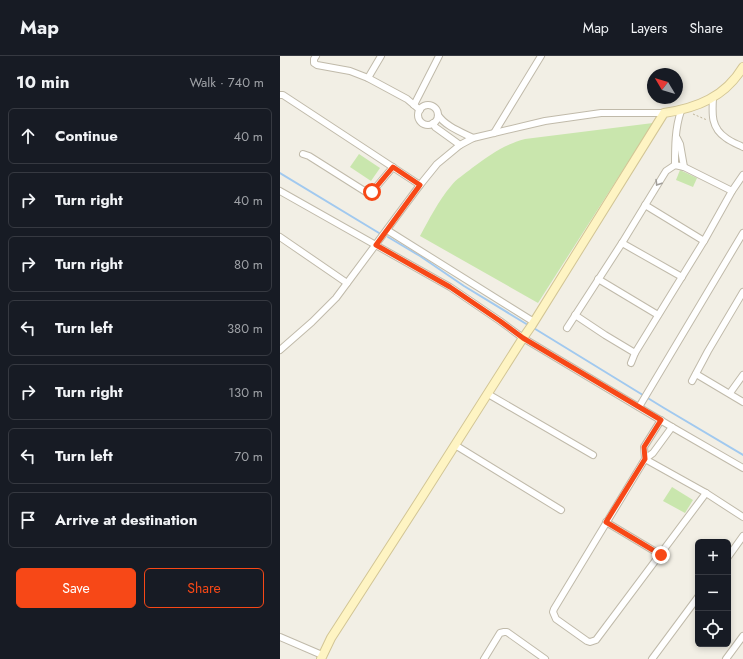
<!DOCTYPE html>
<meta charset="utf-8">
<style>
:root{--surface:#171b24;--page:#242831;--text:#f1f3f6;--muted:#9ea1a6;--line:#363941;--accent:#f74817}
body{margin:0;font-family:Jost,sans-serif;background:var(--page);color:var(--text)}
.controls{position:absolute;right:12px;bottom:12px;display:grid;overflow:hidden;border-radius:6px;box-shadow:0 2px 6px #0003}
.controls button{width:36px;height:36px;display:grid;place-items:center;padding:0;border:0;border-bottom:1px solid var(--line);background:var(--surface);color:var(--text);font:20px sans-serif}
.compass{position:absolute;left:367px;top:12px;width:36px;height:36px;border-radius:50%;background:var(--surface);box-shadow:0 2px 6px #0003;rotate:308deg}
.stop{position:absolute;width:12px;height:12px;margin:-9px;border:3px solid #f74817;border-radius:50%;background:#fff}
.stop.end{background:#f74817;border-color:#fff;box-shadow:0 1px 4px #0008}
.list{margin:0;padding:0;list-style:none}
h2{display:flex;justify-content:space-between;align-items:center;height:52px;margin:0;padding:0 16px;font-size:17px}
h2 small{font-size:13px;font-weight:400;color:var(--muted)}
.list li{display:grid;grid-template-columns:26px 1fr auto;gap:12px;align-items:center;box-sizing:border-box;height:56px;margin:0 8px 8px;padding:0 8px;border:1px solid var(--line);border-radius:6px}
.list b{display:block;font-size:15px;white-space:nowrap}
.list em{font-size:13px;font-style:normal;color:var(--muted)}
.actions{display:flex;gap:8px;padding:12px 16px}
.actions a{flex:1;padding:9px 0;border:1px solid var(--accent);border-radius:6px;text-align:center;font-size:14px;color:var(--accent)}
.actions .main{background:var(--accent);color:#fff}
.icon{flex:none;width:22px;height:22px;fill:none;stroke:currentColor;stroke-width:2;stroke-linecap:round;stroke-linejoin:round}
.map{position:relative;flex:none;width:463px;height:603px;overflow:hidden}
header{display:flex;align-items:center;gap:24px;box-sizing:border-box;height:56px;padding:0 20px;background:var(--surface);border-bottom:1px solid var(--line)}
header strong{font-size:19px}
nav{display:flex;gap:22px;margin-inline-start:auto;font-size:14px}
main{display:flex}
aside{flex:1;background:var(--surface)}
.map>svg:first-child{display:block}
.green{fill:#c9e6ad}
.lines{fill:none;stroke-linecap:round;stroke-linejoin:round}
.stream{stroke:#a1c9ef;stroke-width:2}
.street-casing{stroke:#c0baaa;stroke-width:8}
.secondary-casing{stroke:#d2c595;stroke-width:10}
.path{stroke:#bfb499;stroke-width:1;stroke-dasharray:2 2;stroke-linecap:butt}
.street{stroke:#fff;stroke-width:6}
.secondary{stroke:#fef4c3;stroke-width:8}
.oneway{stroke:#a29f9a}
.route{stroke:#f74817;stroke-width:5}
</style>
<header>
<strong>Map</strong>
<nav><a>Map</a><a>Layers</a><a>Share</a></nav>
</header>
<main>
<aside>
<h2>10 min<small>Walk · 740 m</small></h2>
<ul class="list">
<li><svg class="icon" aria-label="ahead" viewBox="0 0 24 24"><path d="M12 20V5M6 11l6-6 6 6"/></svg><div><b>Continue</b></div><em>40 m</em></li>
<li><svg class="icon" aria-label="right" viewBox="0 0 24 24"><path d="M7 20v-9h11M14 6l5 5-5 5"/></svg><div><b>Turn right</b></div><em>40 m</em></li>
<li><svg class="icon" aria-label="right" viewBox="0 0 24 24"><path d="M7 20v-9h11M14 6l5 5-5 5"/></svg><div><b>Turn right</b></div><em>80 m</em></li>
<li><svg class="icon" aria-label="left" viewBox="0 0 24 24"><path d="M17 20v-9H6M10 6l-5 5 5 5"/></svg><div><b>Turn left</b></div><em>380 m</em></li>
<li><svg class="icon" aria-label="right" viewBox="0 0 24 24"><path d="M7 20v-9h11M14 6l5 5-5 5"/></svg><div><b>Turn right</b></div><em>130 m</em></li>
<li><svg class="icon" aria-label="left" viewBox="0 0 24 24"><path d="M17 20v-9H6M10 6l-5 5 5 5"/></svg><div><b>Turn left</b></div><em>70 m</em></li>
<li><svg class="icon" aria-label="arrive" viewBox="0 0 24 24"><path d="M6 21V4h12l-3 4 3 4H6"/></svg><div><b>Arrive at destination</b></div></li>
</ul>
<div class="actions"><a class="main">Save</a><a>Share</a></div>
</aside>
<div class="map">
<svg width="463" height="603" viewBox="0 0 463 603">
<rect width="100%" height="100%" fill="#f2efe5"/>
<g class="green">
<path d="M 373,67 L 258,247 L 140,180 C 149,164 158,145 171,130 C 176,123 185,118 192,112 C 210,99 223,89 245,83 Z"/>
<polygon points="79,98 100,112 91,125 70,111"/>
<polygon points="400,114 417,122 413,131 396,124"/>
<polygon points="392,431 413,444 405,457 383,445"/>
</g>
<g class="lines">
<g class="stream">
<polyline points="0,117 99,177"/>
<polyline points="108,181 140,200 184,230 248,269"/>
<polyline points="252,271 384,352 463,399"/>
</g>
<defs>
<g id="street">
<polyline points="36,0 34,3 34,7 37,9 70,15 88,22 127,43 140,54"/>
<polyline points="88,22 101,0"/>
<polyline points="0,39 3,39 140,129"/>
<path d="M 433,42 C 432,58 431,72 446,82 C 451,86 457,88 463,91"/>
<polyline points="134,49 159,0"/>
<circle cx="148" cy="59" r="10"/>
<path d="M 158,59 C 165,70 181,76 193,82"/>
<polyline points="153,67 155,71 180,89"/>
<polyline points="214,77 261,0"/>
<polyline points="397,82 400,88 404,111"/>
<polyline points="23,98 29,100 86,136 89,137 92,136 113,111"/>
<path d="M 395,109 C 395,91 395,72 401,55"/>
<polyline points="0,135 170,231 220,265 243,282 392,371 463,412"/>
<polyline points="365,149 424,185"/>
<polyline points="107,174 254,266"/>
<polyline points="0,181 67,227"/>
<polyline points="342,187 402,221"/>
<polyline points="318,223 378,259"/>
<polyline points="295,259 325,279 355,297"/>
<polyline points="287,272 342,187 386,115 395,109 404,111 452,135"/>
<polyline points="0,294 32,266 56,242 140,129 157,108 180,89 193,82 265,65 321,57 384,57"/>
<polyline points="351,307 355,297 424,185 452,135 463,119"/>
<polyline points="416,318 463,346"/>
<polyline points="412,325 428,295 463,236"/>
<polyline points="450,337 463,319"/>
<polyline points="208,338 313,399"/>
<polyline points="359,351 463,177"/>
<polyline points="392,371 373,397 365,403 274,553 273,556 276,563 307,585 310,586 316,584 426,437"/>
<polyline points="175,389 281,454"/>
<polyline points="365,403 426,437 463,461"/>
<polyline points="365,403 364,391 381,364"/>
<polyline points="326,466 381,499"/>
<polyline points="448,501 463,480"/>
<polyline points="0,581 42,599"/>
<polyline points="204,603 220,577 224,576 227,576 265,603"/>
<polyline points="372,603 418,541"/>
<polyline points="446,603 463,580"/>
</g>
<path id="secondary" d="M 41,603 L 51,582 L 140,444 L 243,282 L 252,269 L 384,57 C 417,52 445,41 463,11"/>
</defs>
<use href="#street" class="street-casing"/>
<use href="#secondary" class="secondary-casing"/>
<polyline class="path" points="413,58 427,64"/>
<use href="#street" class="street"/>
<use href="#secondary" class="secondary"/>
</g>
<defs><path id="oneway-chevron" d="M-2-3.5L2.5 0L-2 3.5" fill="none" stroke-width="1.6" stroke-linecap="round" stroke-linejoin="round"/></defs>
<use class="oneway" href="#oneway-chevron" transform="translate(378 127) rotate(122)"/>
<g class="lines">
<polyline class="route" points="92,136 113,111 140,129 96,189 170,231 220,265 243,282 381,364 364,391 365,403 326,466 381,499"/>
</g>
</svg>
<div class="controls">
<button>+</button>
<button>−</button>
<button><svg class="icon" aria-label="locate" viewBox="0 0 24 24"><circle cx="12" cy="12" r="6"/><path d="M12 2v4M12 18v4M2 12h4M18 12h4"/></svg></button>
</div>
<svg class="compass" viewBox="-18 -18 36 36"><path d="M0-13l5 13h-10z" fill="#e53935"/><path d="M0 13l5-13h-10z" fill="#9ea1a6"/></svg>
<div class="stop" style="left:92px;top:136px"></div>
<div class="stop end" style="left:381px;top:499px"></div>
</div>
</main>
